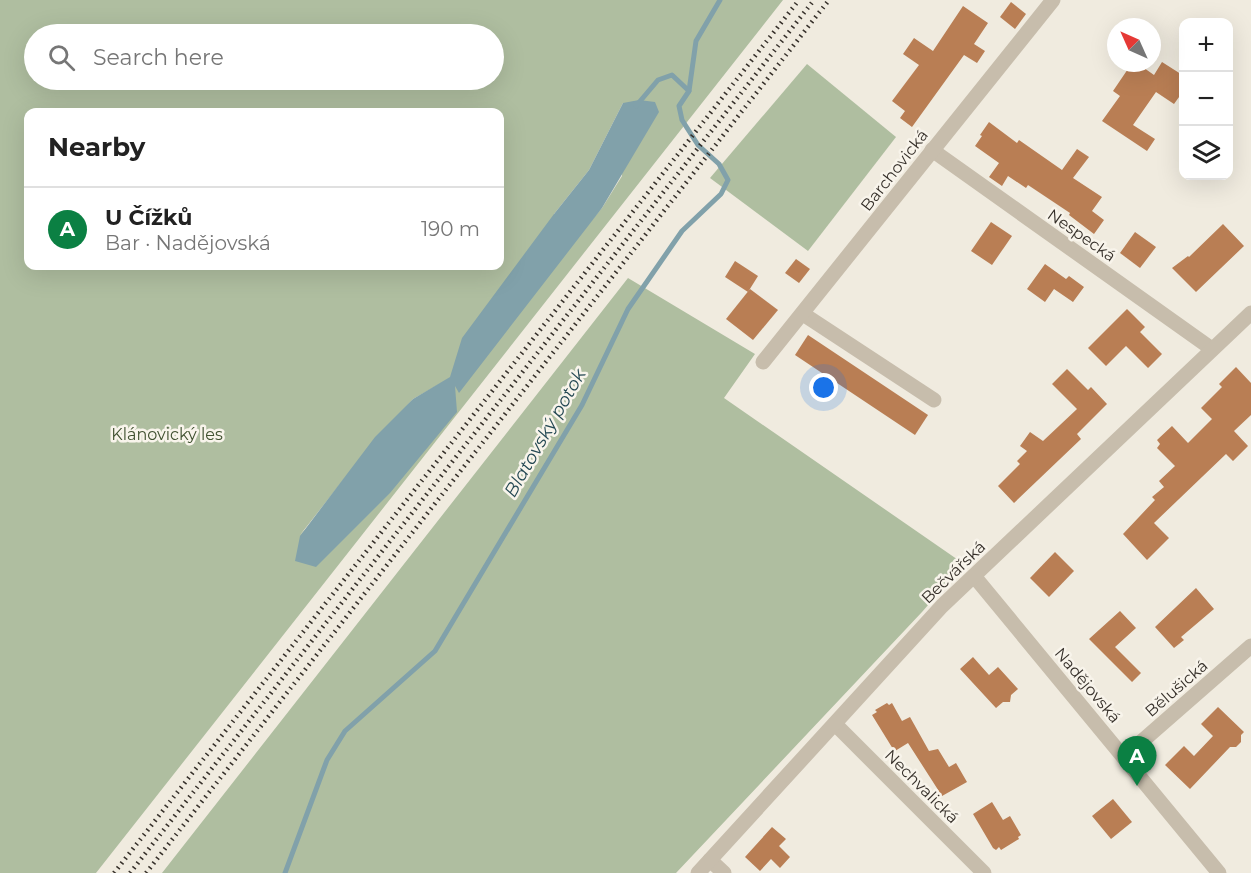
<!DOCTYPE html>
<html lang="en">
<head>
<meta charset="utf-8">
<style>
  :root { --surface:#fff; --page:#f2f2f2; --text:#222; --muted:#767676; --line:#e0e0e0; --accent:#0b8043 }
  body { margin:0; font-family:Montserrat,sans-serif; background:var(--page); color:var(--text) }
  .controls { position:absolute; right:18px; top:18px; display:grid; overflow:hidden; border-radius:12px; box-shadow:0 6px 24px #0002 }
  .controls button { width:54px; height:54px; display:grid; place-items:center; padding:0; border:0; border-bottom:2px solid var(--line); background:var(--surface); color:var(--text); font:30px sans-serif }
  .compass { position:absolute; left:1107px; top:18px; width:54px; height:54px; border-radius:50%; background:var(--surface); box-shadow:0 6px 24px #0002; rotate:315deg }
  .you { position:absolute; left:824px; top:388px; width:21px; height:21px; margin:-15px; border:4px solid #fff; border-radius:50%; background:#1a73e8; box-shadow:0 0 0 9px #1a73e833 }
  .badge { display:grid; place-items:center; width:39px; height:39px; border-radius:50%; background:var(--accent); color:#fff; font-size:20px; font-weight:700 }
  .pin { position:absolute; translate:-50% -50px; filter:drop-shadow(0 2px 3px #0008) }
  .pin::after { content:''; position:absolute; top:32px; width:21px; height:18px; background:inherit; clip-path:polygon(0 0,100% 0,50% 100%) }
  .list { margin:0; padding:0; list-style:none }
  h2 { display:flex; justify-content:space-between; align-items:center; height:78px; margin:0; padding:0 24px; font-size:26px }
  h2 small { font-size:20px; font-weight:400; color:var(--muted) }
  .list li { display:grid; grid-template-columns:39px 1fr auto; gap:18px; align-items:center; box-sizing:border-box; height:84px; padding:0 24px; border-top:2px solid var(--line) }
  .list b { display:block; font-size:22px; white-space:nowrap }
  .list p { margin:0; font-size:20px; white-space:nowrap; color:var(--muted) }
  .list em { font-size:20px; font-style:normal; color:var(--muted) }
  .icon { flex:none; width:33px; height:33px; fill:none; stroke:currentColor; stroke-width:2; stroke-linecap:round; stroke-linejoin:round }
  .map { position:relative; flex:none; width:1251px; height:873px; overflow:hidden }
  .search { position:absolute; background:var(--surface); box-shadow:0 6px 24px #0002; left:24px; top:24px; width:480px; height:66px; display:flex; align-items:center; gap:15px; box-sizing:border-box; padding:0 21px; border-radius:33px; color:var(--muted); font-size:22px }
  .panel { position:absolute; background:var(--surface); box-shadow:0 6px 24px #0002; left:24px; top:108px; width:480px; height:162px; border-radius:12px }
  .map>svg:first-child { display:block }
  .green { fill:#afbea0; fill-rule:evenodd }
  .water { fill:#81a1aa }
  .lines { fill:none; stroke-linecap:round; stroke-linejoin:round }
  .stream { stroke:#81a1aa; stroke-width:5 }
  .building { fill:#b97e54 }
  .minor { stroke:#c7bdac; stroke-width:15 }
  .rail { stroke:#36302a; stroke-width:4.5; stroke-dasharray:1.5 4.5; stroke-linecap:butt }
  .labels { text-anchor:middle; stroke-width:5; stroke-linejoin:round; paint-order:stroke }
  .street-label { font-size:16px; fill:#36302a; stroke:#f8f4eb }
  .park-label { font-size:16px; fill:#405130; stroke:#f8f4eb }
  .water-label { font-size:18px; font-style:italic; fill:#244853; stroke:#f8f4eb }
</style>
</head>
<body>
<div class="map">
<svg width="1251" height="873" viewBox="0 0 1251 873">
  <rect width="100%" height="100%" fill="#f0ebdf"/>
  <g class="green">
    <path d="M0,0H783L96,873H0ZM34,34H494V80H34ZM623,103L622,176L602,208L574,241L554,214L589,170ZM28,112H500V266H28ZM450,378L300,535L362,456L413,399Z"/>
    <path d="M807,64L896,137L808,251L710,178Z"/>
    <path d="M628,278L755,354L724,398L964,564L922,612L676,873H162Z"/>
  </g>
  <path class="water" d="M639,100L655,102L659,112L602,208L459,393L455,386L457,412L390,493L316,567L295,561L300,536L375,437L413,399L450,377L462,338L554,214L589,170L623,103Z"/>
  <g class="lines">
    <g class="stream">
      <path d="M636,106L658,80L672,75L689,91"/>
      <path d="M285,873L327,760L345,731L435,651L582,405L628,309L682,231L721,194L728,180L719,164L698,145L682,120L679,106L689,91L696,41L720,0"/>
    </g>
  </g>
  <g class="building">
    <path d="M1011,2L1026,14L1015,29L1000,17Z"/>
    <path d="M963,6L988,23L974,44L985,51L977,63L964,55L912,127L900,118L905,111L892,101L919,65L903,54L914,38L933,51Z"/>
    <path d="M1162,62L1184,76V90L1174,104L1156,92L1133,125L1155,139L1147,151L1102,121L1120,96L1113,91L1132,63H1137L1154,75Z"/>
    <path d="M989,122L1017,143L1019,140L1062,170L1077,149L1089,157L1073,178L1102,197L1092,211L1104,220L1094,234L1069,215L1070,213L1028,185L1026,188L1008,176L1002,186L989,177L999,163L975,146L982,136L980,135Z"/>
    <path d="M991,222L1012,236L992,265L971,251Z"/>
    <path d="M1223,224L1244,246L1196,292L1172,268L1188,256L1189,257Z"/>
    <path d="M1135,232L1156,247L1140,268L1120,253Z"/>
    <path d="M796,259L810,269L799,283L785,273Z"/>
    <path d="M735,261L758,276L748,292L725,277Z"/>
    <path d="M1045,264L1066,279L1069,276L1084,287L1073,302L1054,289L1045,302L1027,289Z"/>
    <path d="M750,289L778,310L753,340L726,319Z"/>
    <path d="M1127,309L1145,327L1140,332L1162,354L1148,368L1126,346L1106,366L1088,348Z"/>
    <path d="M808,335L928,415L915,435L795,355Z"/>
    <path d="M1236,367L1251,383V415L1234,431L1248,446L1233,461L1226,454L1154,523L1169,538L1147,560L1123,534L1155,500L1152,497L1164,487L1159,481L1175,466L1157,448L1160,444L1157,440L1172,426L1188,443L1212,419L1201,408L1222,387L1219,384Z"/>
    <path d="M1067,369L1088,390L1091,387L1107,404L1077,434L1081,439L1014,503L998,486L1020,464L1017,461L1027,451L1020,446L1030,432L1043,441L1077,409L1052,384Z"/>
    <path d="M1055,552L1074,571L1049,597L1030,578Z"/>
    <path d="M1196,588L1214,609L1181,637L1184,640L1174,648L1155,627Z"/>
    <path d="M1120,611L1136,628L1115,647L1141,673L1132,682L1089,639Z"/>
    <path d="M973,657L989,675L998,667L1018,689L1011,695L1010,702H1003L996,708L960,669Z"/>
    <path d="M887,703L889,705L892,703L902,721L910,717L929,751L938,749L949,767L956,763L967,782L942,796L908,743L895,751L893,749L872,715L877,712L875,710Z"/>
    <path d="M1218,707L1244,732L1241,735V742L1236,747H1230L1190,789L1165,765L1184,746L1194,756L1213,736L1201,724Z"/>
    <path d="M1113,799L1132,822L1111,839L1092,816Z"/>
    <path d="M992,802L1003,820L1010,816L1021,835L1018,837L1019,839L1001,850L999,847L996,850L993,848L973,814Z"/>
    <path d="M772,827L786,839L779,846L790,857L780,868L771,859L760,871L745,857Z"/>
  </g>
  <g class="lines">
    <g class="minor">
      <path d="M932,150L1212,349"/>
      <path d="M803,314L934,400"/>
      <path d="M763,362L1053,0"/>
      <path d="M974,576L1219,873"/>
      <path d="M835,724L984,873"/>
      <path d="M1124,757L1251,646"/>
      <path d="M710,860L724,873"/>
      <path d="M698,873L942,606L1251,313"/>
    </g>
    <g class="rail">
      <path d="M114,873L799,0"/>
      <path d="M130,873L814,0"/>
      <path d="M146,873L829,0"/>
    </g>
  </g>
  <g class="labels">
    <g class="street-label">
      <text transform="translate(894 170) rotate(-52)" y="6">Barchovická</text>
      <text transform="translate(1082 235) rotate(35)" y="6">Nespecká</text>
      <text transform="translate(953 572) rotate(-44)" y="6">Bečvářská</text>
      <text transform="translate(1088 685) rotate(50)" y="6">Nadějovská</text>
      <text transform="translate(1176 688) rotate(-41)" y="6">Bělušická</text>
      <text transform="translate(922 786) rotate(45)" y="6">Nechvalická</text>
    </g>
    <g class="park-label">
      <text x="167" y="440">Klánovický les</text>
    </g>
    <g class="water-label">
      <text transform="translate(545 433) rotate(-60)" y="6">Blatovský potok</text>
    </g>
  </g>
</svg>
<div class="controls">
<button>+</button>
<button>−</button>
<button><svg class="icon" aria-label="layers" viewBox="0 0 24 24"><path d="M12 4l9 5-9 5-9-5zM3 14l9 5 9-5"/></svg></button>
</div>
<svg class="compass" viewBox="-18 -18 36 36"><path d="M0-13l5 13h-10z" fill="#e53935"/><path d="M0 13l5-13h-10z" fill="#767676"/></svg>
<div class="you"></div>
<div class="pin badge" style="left:1137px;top:786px">A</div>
<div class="search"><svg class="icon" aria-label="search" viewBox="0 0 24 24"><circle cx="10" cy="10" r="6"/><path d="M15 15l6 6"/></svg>Search here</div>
<section class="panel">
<h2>Nearby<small></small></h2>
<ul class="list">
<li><span class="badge">A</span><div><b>U Čížků</b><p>Bar · Nadějovská</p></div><em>190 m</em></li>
</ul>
</section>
</div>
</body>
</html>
